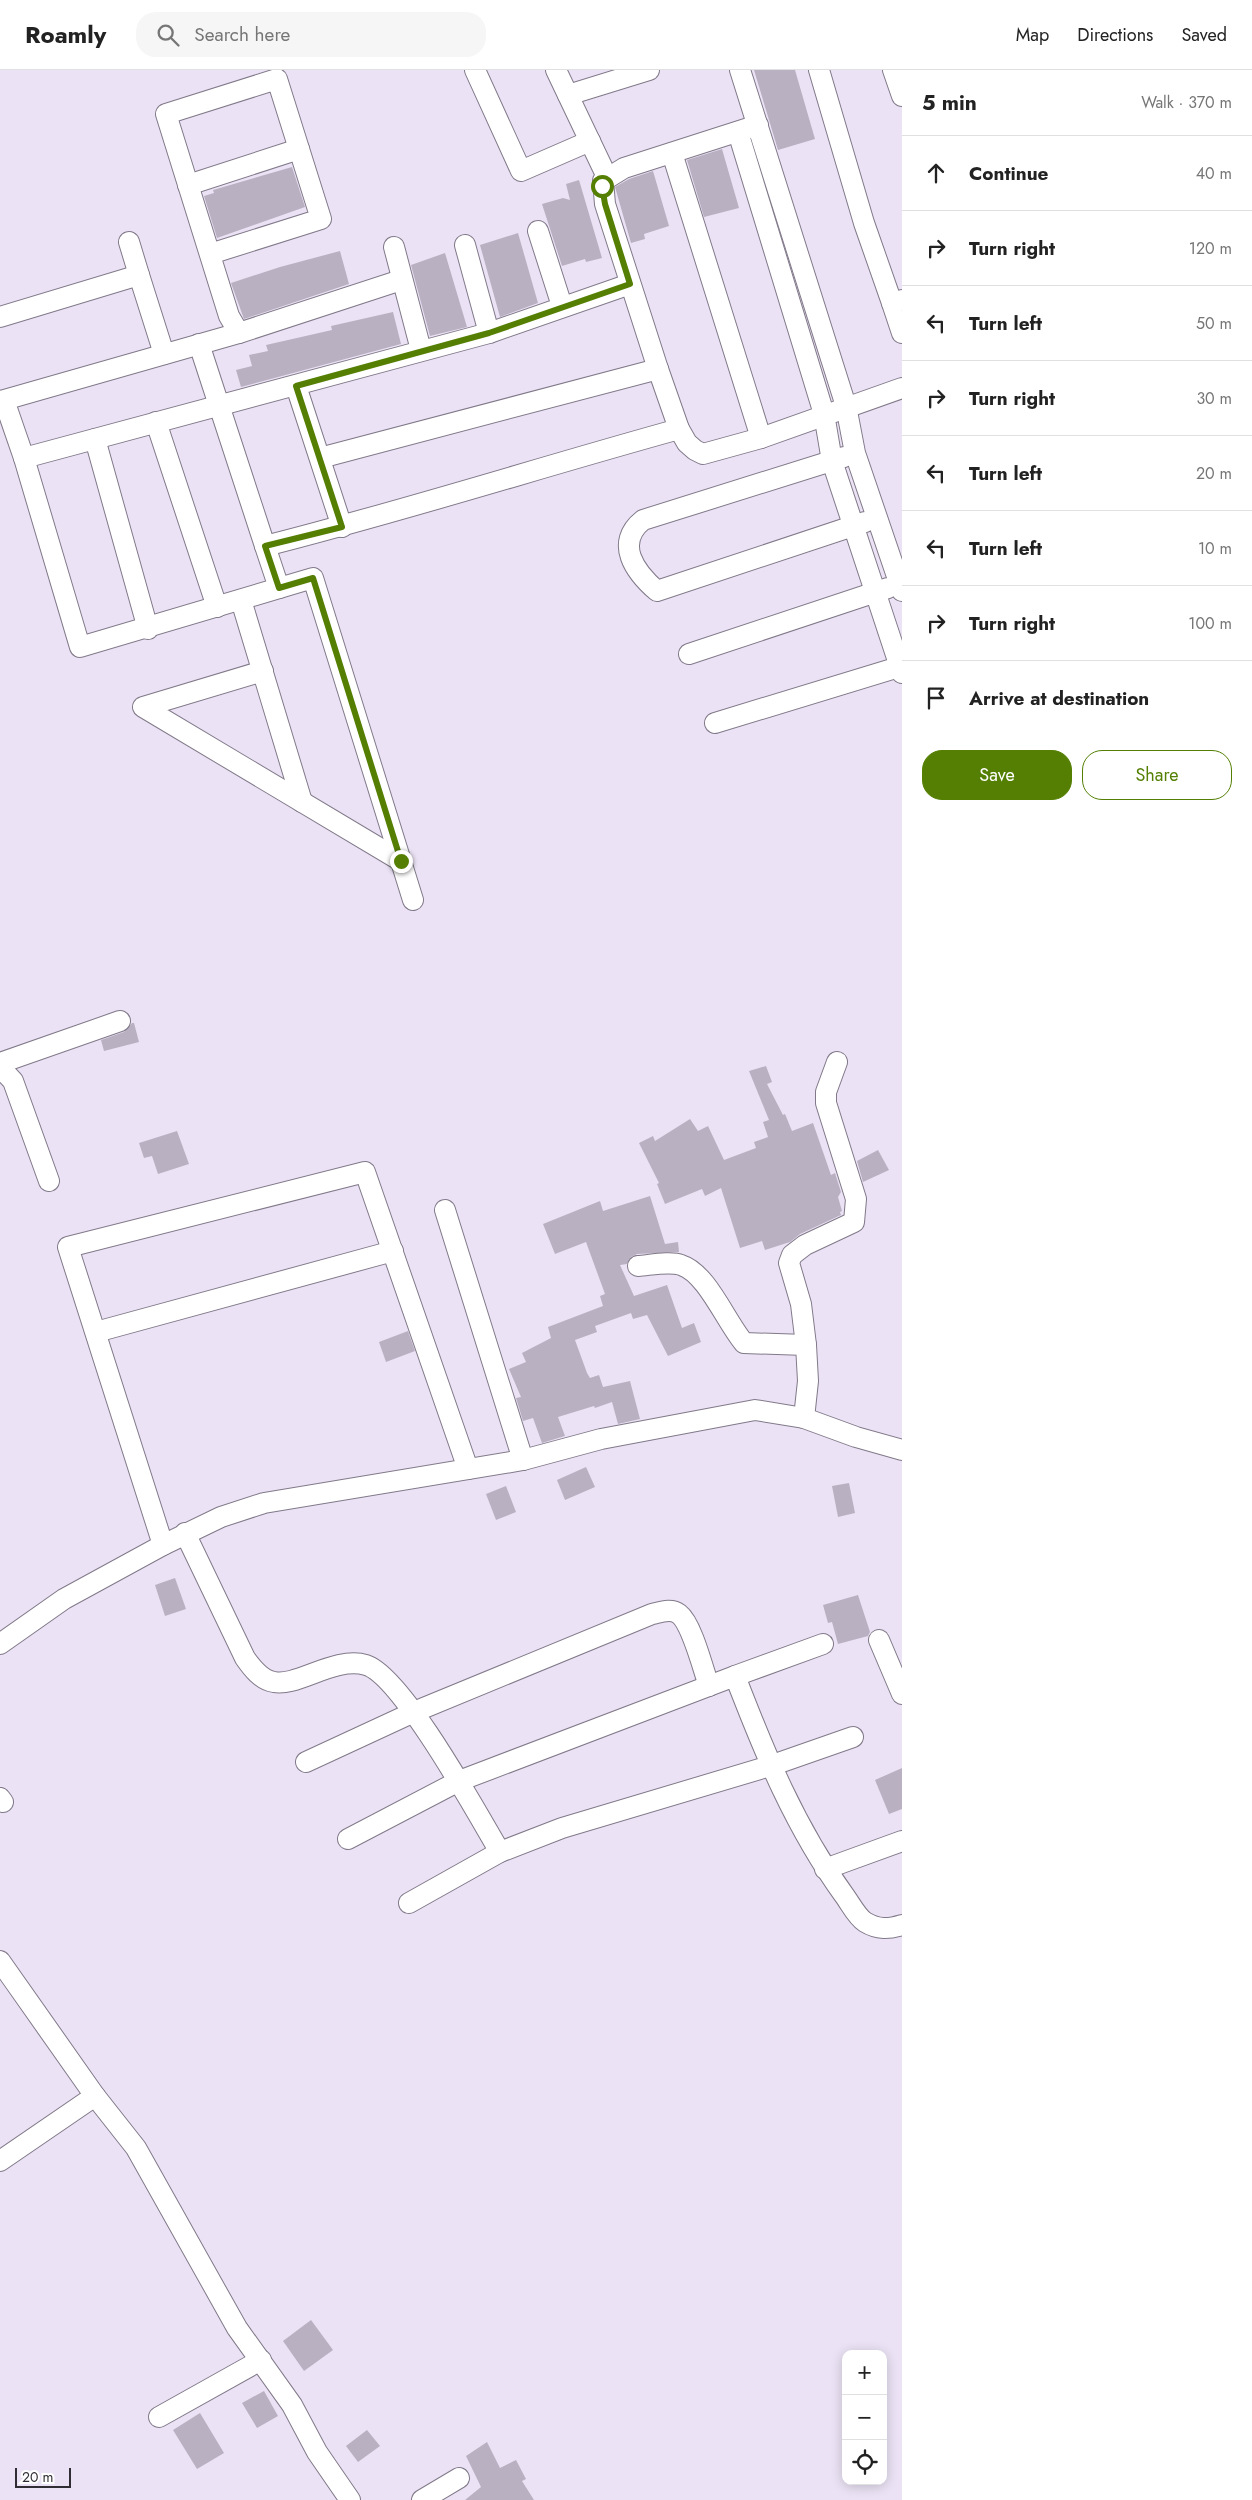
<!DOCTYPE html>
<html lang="en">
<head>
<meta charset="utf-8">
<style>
  :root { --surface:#fff; --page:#f6f6f6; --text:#222; --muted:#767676; --line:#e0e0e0; --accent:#547f03 }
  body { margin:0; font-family:Jost,sans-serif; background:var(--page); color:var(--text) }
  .controls { position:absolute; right:15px; bottom:15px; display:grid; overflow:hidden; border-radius:10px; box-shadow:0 2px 12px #0003 }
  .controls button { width:45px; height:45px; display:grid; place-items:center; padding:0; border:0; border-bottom:1px solid var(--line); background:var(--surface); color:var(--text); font:25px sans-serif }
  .scale { position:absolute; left:15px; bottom:12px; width:56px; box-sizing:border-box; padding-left:5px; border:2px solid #302d34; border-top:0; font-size:14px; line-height:18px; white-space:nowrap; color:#302d34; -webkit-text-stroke:4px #fff; paint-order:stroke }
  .stop { position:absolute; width:15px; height:15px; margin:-11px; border:4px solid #547f03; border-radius:50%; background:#fff }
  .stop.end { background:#547f03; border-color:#fff; box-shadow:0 1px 5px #0008 }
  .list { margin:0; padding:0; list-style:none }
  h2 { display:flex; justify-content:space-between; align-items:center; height:65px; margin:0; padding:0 20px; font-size:21px }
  h2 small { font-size:16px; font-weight:400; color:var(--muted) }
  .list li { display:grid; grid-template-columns:32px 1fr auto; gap:15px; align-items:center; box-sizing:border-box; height:75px; padding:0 20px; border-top:1px solid var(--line) }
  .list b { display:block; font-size:19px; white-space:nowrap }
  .list em { font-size:16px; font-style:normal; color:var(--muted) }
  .actions { display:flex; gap:10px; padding:15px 20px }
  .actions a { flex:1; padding:11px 0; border:1px solid var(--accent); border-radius:20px; text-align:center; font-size:18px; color:var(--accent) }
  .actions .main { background:var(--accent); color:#fff }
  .icon { flex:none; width:28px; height:28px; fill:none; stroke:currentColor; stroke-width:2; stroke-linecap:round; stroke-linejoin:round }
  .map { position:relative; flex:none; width:902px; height:2430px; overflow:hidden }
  header { display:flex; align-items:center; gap:30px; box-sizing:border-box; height:70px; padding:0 25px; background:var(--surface); border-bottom:1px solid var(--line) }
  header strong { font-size:24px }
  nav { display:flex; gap:28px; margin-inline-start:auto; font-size:18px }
  .search { width:350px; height:45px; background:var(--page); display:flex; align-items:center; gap:12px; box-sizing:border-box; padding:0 18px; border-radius:20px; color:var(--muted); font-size:19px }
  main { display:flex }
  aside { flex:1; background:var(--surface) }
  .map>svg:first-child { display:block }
  .building { fill:#b9b1c2 }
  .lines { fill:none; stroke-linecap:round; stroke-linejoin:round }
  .street-casing { stroke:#817989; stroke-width:22 }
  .street { stroke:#fff; stroke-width:20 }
  .route { stroke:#547f03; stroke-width:6 }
</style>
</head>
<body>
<header>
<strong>Roamly</strong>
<div class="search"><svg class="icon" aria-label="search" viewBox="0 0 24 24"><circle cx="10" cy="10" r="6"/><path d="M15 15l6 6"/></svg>Search here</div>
<nav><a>Map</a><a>Directions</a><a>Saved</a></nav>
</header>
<main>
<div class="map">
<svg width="902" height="2430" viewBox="0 0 902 2430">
  <rect width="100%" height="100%" fill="#ebe3f5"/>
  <g class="building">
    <path d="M754,0H795L815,69L778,80Z"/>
    <path d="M722,79L739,138L704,147L687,90Z"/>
    <path d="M292,97L305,137L217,168L204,126L214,123L213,120Z"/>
    <path d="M653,101L669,156L644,164L645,169L631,173L615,117L629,109Z"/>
    <path d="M579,110L602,188L586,192L585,189L562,196L542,134L563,128L570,130L566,114Z"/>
    <path d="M518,163L538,233L500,247L480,175Z"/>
    <path d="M340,181L349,214L244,249L231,213L280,197Z"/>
    <path d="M445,183L467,257L430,266L411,195Z"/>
    <path d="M393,242L401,274L241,317L236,300L252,296L249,285L268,281L266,275L332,260L331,256Z"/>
    <path d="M132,953H134L139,972L104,981L101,970L124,962Z"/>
    <path d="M766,996L772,1012L767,1014L783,1045L785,1044L792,1061L813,1053L831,1105L835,1103L841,1122L838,1127L842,1141L840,1142L841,1145L800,1164L790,1172L765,1180L762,1171L740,1178L721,1118L705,1126L702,1119L665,1134L657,1114L659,1113L639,1073L653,1066L655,1071L690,1049L698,1061L708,1056L724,1090L756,1078L754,1072L768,1067L763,1052L769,1050L749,1001Z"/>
    <path d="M177,1061L189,1094L158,1104L152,1086L144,1088L139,1073Z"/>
    <path d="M878,1080L889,1100L863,1112L857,1091Z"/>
    <path d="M650,1126L665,1174L678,1172L679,1182L637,1184L631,1187L627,1194L620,1195L634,1226L667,1215L682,1258L694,1253L701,1272L668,1286L647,1245L633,1249L631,1243L595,1256L597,1262L575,1270L587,1303L590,1308L599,1305L603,1317L630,1311L640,1349L618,1354L612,1332L595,1338L594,1336L558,1347L565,1366L542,1373L533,1348L523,1351L516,1328L521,1327L509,1299L526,1292L522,1283L551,1268L548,1257L603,1236L600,1226L605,1224L586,1172L555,1184L543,1154L600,1131L603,1141Z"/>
    <path d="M408,1261L415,1281L386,1292L379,1272Z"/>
    <path d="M586,1397L595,1417L565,1430L557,1410Z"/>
    <path d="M849,1413L855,1443L838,1447L832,1416Z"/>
    <path d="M506,1416L516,1442L496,1450L486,1424Z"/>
    <path d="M175,1508L186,1539L165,1546L155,1515Z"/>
    <path d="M858,1525L870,1562L868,1566L838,1574L832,1552L828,1553L823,1535Z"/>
    <path d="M902,1698V1739L889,1744L875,1710Z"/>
    <path d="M311,2250L333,2280L304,2301L283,2271Z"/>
    <path d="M264,2321L278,2346L257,2358L242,2333Z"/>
    <path d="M200,2343L224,2383L197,2399L173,2360Z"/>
    <path d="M367,2360L380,2376L358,2392L346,2376Z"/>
    <path d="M487,2372L500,2398L516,2390L526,2409L522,2411L534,2430H465L481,2417L466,2386Z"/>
  </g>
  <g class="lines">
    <defs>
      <g id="street">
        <path d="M475,0L521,101L590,71"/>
        <path d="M556,0L607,107"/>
        <path d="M740,0L846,336L855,383L902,521"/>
        <path d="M819,0L864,153L892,233"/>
        <path d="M893,0L902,26"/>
        <path d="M568,25L649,0"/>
        <path d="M758,55L624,98L603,111L605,134L658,299L679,359L687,373L695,380L703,384L761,368L902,318"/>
        <path d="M738,62L824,344L832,391L902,603"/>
        <path d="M672,83L761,368"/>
        <path d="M188,115L299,79"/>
        <path d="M538,161L562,236"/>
        <path d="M129,172L139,205"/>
        <path d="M465,175L489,263"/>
        <path d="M394,177L421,280"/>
        <path d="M210,184L321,149L277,9L166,44L229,246L239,263L401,210"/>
        <path d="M902,230L892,233L902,263"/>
        <path d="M0,247L139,205L164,284"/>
        <path d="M199,274L265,476C404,441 541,397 679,359"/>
        <path d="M296,316L342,457"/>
        <path d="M156,352L217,537"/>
        <path d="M95,369L148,559"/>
        <path d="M844,387L643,450C614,473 635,502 657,521L865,452"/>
        <path d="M24,388L4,330L239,263"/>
        <path d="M320,388L658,299"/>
        <path d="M265,476L279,518"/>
        <path d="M241,530L302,732"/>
        <path d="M689,584L888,518"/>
        <path d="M263,601L143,637L401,791"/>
        <path d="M715,653L902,596"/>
        <path d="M413,830L313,508L80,577L24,388L489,263L630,214"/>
        <path d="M0,993L120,951"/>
        <path d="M0,997L13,1011L49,1111"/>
        <path d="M445,1140L523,1390"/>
        <path d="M638,1196C651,1195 670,1191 681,1195C707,1203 726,1252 744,1273L806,1275L808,1311L804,1348"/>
        <path d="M96,1262L393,1181"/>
        <path d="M806,1275L801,1234L789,1193L792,1185L805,1175L854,1152L856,1129L826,1033V1022L837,992"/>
        <path d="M185,1463L245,1588C252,1598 261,1610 274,1612C297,1617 335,1586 366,1595C402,1606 478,1745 500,1782"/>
        <path d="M163,1475L68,1177L365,1102L468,1399"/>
        <path d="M879,1570L902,1624"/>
        <path d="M0,1574L64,1529L163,1475L221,1447L264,1433L523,1390L601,1369L755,1340L804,1348L856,1367L902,1380"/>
        <path d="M735,1606L823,1574"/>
        <path d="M306,1692L414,1642L652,1544C661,1542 671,1538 679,1544C692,1554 703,1599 709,1616"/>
        <path d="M0,1728L3,1732"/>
        <path d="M348,1769L459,1711L735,1606C765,1684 795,1757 844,1825C850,1833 857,1847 865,1852C878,1860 889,1859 902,1855"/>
        <path d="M825,1799L902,1771"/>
        <path d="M409,1833L500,1782L562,1758L770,1696L853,1667"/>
        <path d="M0,1891L95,2026L136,2078L237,2258L292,2335L317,2382L350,2430"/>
        <path d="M0,2091L95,2026"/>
        <path d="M159,2347L261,2290"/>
        <path d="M422,2430L459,2408"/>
      </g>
    </defs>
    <use href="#street" class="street-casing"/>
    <use href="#street" class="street"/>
  </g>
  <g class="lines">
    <path class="route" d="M401,791L313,508L279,518L265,476L342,457L296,316L489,263L630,214L605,134L602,116"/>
  </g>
</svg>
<div class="controls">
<button>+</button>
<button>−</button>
<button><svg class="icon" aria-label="locate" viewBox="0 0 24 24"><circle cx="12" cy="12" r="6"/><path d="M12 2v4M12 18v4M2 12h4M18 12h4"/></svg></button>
</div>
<div class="scale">20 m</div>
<div class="stop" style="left:602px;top:116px"></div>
<div class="stop end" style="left:401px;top:791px"></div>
</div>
<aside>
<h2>5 min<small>Walk · 370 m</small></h2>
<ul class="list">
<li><svg class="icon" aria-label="ahead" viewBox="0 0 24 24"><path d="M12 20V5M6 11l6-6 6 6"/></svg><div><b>Continue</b></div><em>40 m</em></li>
<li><svg class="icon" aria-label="right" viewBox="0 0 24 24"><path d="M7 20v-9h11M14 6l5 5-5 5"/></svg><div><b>Turn right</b></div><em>120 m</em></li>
<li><svg class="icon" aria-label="left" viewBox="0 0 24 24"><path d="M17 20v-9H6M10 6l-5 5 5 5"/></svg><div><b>Turn left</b></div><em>50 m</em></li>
<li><svg class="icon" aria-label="right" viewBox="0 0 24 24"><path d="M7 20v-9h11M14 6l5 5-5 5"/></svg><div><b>Turn right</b></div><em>30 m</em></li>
<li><svg class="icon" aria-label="left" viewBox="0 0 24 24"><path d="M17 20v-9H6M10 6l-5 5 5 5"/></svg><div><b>Turn left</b></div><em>20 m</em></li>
<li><svg class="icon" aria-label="left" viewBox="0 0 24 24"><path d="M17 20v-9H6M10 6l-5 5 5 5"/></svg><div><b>Turn left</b></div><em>10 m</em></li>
<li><svg class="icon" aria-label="right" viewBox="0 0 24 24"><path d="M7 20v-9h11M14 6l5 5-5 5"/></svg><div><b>Turn right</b></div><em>100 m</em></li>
<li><svg class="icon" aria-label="arrive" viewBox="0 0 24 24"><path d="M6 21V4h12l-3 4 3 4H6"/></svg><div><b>Arrive at destination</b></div></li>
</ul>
<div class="actions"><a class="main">Save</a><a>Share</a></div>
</aside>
</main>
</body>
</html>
